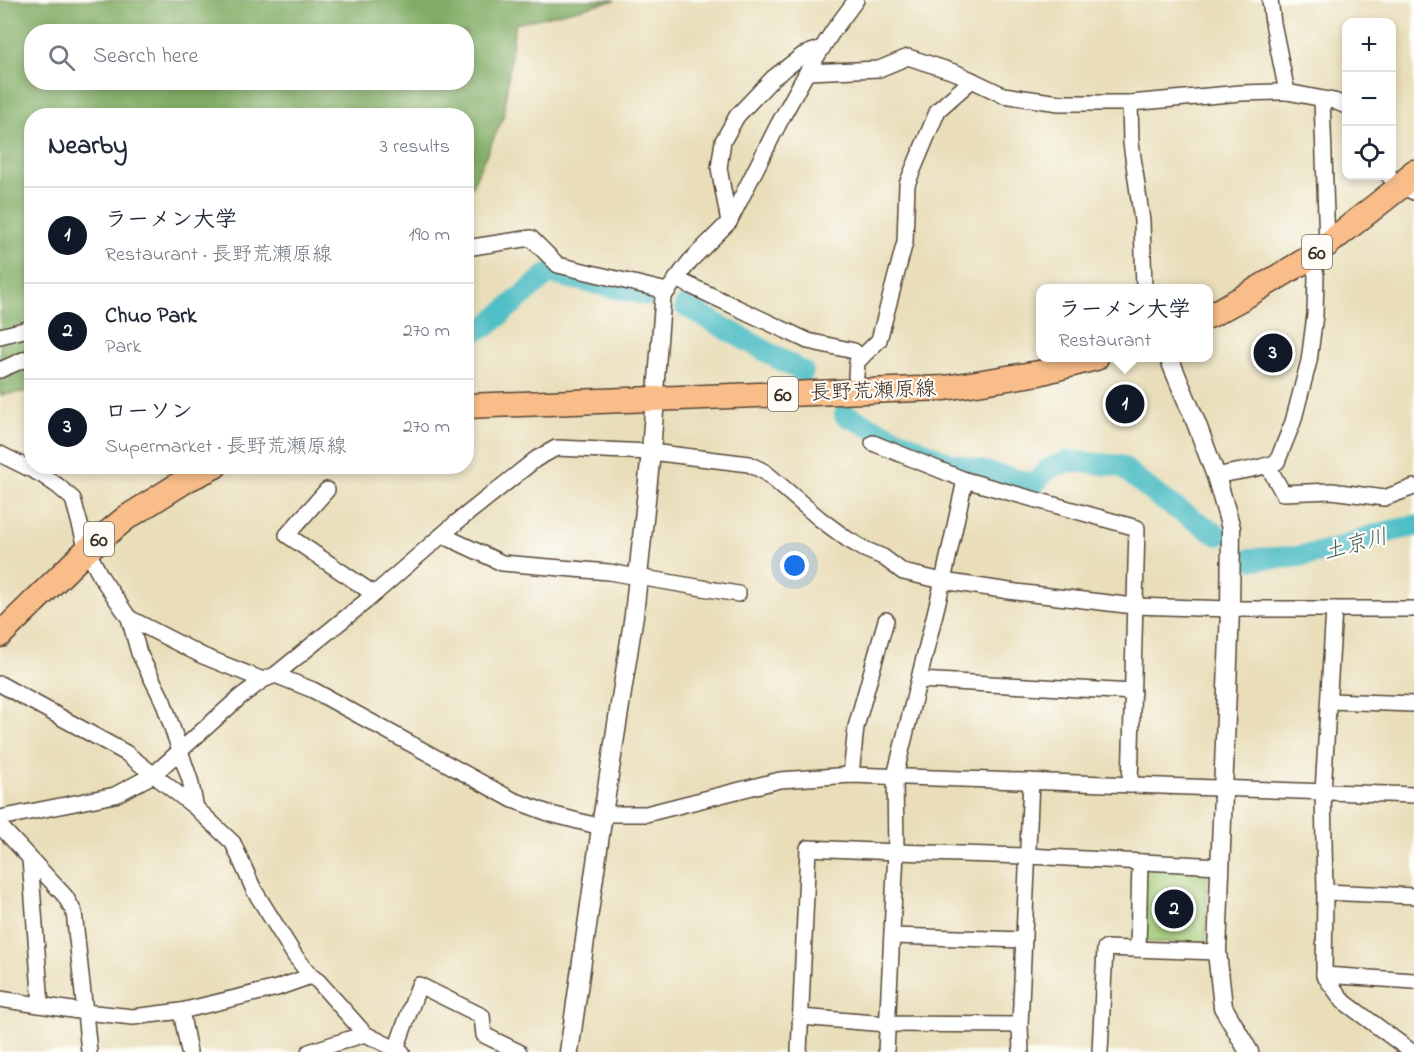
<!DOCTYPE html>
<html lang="en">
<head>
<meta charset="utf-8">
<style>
  :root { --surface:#fff; --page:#f6f6f7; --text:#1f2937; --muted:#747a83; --line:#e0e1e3; --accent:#111827 }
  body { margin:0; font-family:"Indie Flower","Klee One",sans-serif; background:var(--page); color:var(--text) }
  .controls { position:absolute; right:18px; top:18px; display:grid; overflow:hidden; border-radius:12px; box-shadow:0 3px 9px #0003 }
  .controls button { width:54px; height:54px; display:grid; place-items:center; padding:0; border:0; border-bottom:2px solid var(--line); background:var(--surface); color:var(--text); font:30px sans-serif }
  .you { position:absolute; left:795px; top:566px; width:21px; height:21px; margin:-15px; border:4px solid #fff; border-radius:50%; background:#1a73e8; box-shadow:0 0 0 9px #1a73e833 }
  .badge { display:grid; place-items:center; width:39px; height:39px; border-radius:50%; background:var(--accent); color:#fff; font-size:20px; font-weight:700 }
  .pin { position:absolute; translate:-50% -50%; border:3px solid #fff; box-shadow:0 2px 6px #0006 }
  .popup { position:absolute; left:1036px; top:284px; width:177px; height:78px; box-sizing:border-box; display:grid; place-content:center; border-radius:12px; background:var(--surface); filter:drop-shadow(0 2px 4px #0005); font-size:20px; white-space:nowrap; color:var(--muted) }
  .popup b { font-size:22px; color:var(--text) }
  .popup::after { content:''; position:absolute; left:50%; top:100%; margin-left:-12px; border:12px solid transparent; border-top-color:var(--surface) }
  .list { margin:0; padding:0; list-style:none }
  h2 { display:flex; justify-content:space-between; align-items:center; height:78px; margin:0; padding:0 24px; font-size:26px }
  h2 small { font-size:20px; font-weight:400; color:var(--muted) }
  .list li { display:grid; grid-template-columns:39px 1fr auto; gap:18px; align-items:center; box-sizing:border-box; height:96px; padding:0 24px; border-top:2px solid var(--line) }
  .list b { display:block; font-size:22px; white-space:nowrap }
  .list p { margin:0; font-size:20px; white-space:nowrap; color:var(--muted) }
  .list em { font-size:20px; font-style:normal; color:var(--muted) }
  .icon { flex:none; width:33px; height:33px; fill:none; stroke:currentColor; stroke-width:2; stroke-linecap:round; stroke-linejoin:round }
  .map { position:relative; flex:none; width:1414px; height:1052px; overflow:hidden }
  .search { position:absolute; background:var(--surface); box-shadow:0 3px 9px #0003; left:24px; top:24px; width:450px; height:66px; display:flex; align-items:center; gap:15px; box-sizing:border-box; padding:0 21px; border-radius:24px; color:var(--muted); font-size:22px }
  .panel { position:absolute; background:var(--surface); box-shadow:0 3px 9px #0003; left:24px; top:108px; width:450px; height:366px; border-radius:24px }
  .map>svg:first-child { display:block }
  .green { fill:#a3c974; stroke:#6f7a49; stroke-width:1.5 }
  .forest { fill:#82ad66; stroke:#5e6c42; stroke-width:1.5; fill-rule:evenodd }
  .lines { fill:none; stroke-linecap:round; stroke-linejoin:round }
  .river { stroke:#4fbec5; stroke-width:22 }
  .minor-casing { stroke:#554535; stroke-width:18 }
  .tertiary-casing { stroke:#554535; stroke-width:21 }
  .primary-casing { stroke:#554535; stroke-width:27 }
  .minor { stroke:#fff; stroke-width:15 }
  .tertiary { stroke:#fff; stroke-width:18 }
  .primary { stroke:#f8bd89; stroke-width:24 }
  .labels { text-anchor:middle; stroke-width:4.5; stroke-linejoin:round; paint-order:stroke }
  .shield { fill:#fdfcf7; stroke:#75695f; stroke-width:1.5 }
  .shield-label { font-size:20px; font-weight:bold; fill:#3b2a1e }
  .street-label { font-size:21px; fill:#3b2a1e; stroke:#fdfcf7 }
  .water-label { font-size:22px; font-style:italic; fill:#425e58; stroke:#fdfcf7 }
</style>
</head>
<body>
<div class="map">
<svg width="1414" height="1052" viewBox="0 0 1414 1052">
  <rect width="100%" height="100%" fill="#fdfcf7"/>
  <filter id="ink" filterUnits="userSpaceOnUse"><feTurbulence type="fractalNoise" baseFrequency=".0167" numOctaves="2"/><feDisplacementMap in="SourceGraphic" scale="12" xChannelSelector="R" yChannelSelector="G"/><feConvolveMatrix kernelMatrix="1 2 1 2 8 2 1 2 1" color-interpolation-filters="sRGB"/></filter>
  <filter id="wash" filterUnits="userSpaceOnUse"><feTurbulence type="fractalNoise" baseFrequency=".008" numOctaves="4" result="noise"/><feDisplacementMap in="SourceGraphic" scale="24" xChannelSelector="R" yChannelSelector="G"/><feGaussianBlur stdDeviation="1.35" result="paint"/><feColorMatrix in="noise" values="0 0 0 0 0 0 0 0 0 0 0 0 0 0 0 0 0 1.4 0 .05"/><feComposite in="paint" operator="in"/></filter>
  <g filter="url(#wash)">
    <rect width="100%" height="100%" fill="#e9deb9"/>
    <path class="green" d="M1207,863L1206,943L1141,942L1143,866Z"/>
    <path class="forest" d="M0,0H616L515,24L503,118L467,197L466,116H32L31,391L0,395ZM32,32H466V82H32Z"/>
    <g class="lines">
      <g class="river">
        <path d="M685,306L803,372"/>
        <path d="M466,334L487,326L549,273L647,295"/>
        <path d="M845,415L948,463L1034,484L1048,469L1069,461L1121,466L1160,498L1218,535"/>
        <path d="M1251,559L1295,557L1334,550L1374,535L1414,526"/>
      </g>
    </g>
  </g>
  <g filter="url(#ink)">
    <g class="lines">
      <defs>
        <g id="minor">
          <path d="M1270,0L1273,23L1287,92"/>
          <path d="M807,72L879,69L908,57L957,73L1003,95L1059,103H1130L1241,93L1277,92H1287L1334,101L1346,106"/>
          <path d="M1322,99L1327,244"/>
          <path d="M1130,103L1131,143L1142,221L1144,288"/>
          <path d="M1389,176L1401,186L1414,192"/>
          <path d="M729,222L719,168L723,141L737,116L773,78L803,55L822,48"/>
          <path d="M466,248L531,238L558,265L667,291"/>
          <path d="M676,279L808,341L854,351L861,358"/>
          <path d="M0,336L32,328"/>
          <path d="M0,370L32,356"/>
          <path d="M856,376L857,362L879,340L905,242L907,184L938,110L972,80"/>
          <path d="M655,398L663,297L690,261L729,222L778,125L807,72L833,31L856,0"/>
          <path d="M873,443L965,480L1137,528L1130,785"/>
          <path d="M0,454L42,475L58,486L73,499L87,550L101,577L129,618L139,653L163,701L190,780L196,808"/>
          <path d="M1268,466L1283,493L1332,491L1384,498L1414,487"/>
          <path d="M1216,476C1237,471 1257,470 1277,462L1293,422L1309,361L1315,315L1316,275L1311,257"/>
          <path d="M327,490L287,535L374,594"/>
          <path d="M442,535L502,563L609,572L738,594"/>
          <path d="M1334,609L1323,792L1325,892L1324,975L1414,981"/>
          <path d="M129,618L203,656L263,680"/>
          <path d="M275,675L313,690L513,800L551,814L601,827"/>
          <path d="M919,680L1133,692"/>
          <path d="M0,684L126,753L196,808L233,843L254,890L295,956L311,976L318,981L365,1034L402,1052"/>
          <path d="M1329,701L1414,704"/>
          <path d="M851,775L856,727L886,620"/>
          <path d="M603,814H646L780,780L851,775L1414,795"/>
          <path d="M0,818L115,795L153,775L240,697L263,680L275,675L365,602L457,522L536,459L556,448L651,452L749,464L765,472L820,519L847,539L864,549L883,557L903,572L943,581L1016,592L1134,606L1230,609H1414"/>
          <path d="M0,826L65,896L74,912L85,1012L133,1017L181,1011L277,988L311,976"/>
          <path d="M30,859L41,1005"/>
          <path d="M1325,892L1414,896"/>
          <path d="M892,936L1024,940"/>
          <path d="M1138,949L1140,862"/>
          <path d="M1324,975L1343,1001L1412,1052"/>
          <path d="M0,999L85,1012L89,1052"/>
          <path d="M181,1011L189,1052"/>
          <path d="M800,1017L887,1024L1020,1025"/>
          <path d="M309,1052L365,1034"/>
          <path d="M395,1052L419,985L482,1016L484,1035L519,1052"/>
          <path d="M799,1052L808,848L896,852L1028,856L1220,866"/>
          <path d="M886,1052L896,852L895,776L943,581L965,480"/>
          <path d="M1021,1052L1020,1025L1031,781"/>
          <path d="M1100,1052L1105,948L1217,952"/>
        </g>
        <g id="tertiary">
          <path d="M1169,358L1197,425L1216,476L1231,528L1230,609L1217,952L1223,1007L1249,1052"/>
          <path d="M569,1052L603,814L634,615L651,452L655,398"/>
        </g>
        <g id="primary">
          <path d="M1209,316L1244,297L1311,257L1401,186L1414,172"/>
          <path d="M466,406L945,388L1039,373L1096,358"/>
          <path d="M0,635L87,550L126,518L188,479L215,466"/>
        </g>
      </defs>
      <use href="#minor" class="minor-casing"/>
      <use href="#tertiary" class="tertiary-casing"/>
      <use href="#primary" class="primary-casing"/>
      <use href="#minor" class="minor"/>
      <use href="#tertiary" class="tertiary"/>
      <use href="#primary" class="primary"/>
    </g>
  </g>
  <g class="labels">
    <g class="shield">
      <rect x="1302" y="235" width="30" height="34" rx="4.5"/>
      <rect x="768" y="377" width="30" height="34" rx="4.5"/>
      <rect x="84" y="522" width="30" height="34" rx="4.5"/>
    </g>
    <g class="shield-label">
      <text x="1317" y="259">60</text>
      <text x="783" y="401">60</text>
      <text x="99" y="546">60</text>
    </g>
    <g class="street-label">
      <text transform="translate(873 390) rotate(-2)" y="7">長野荒瀬原線</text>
    </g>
    <g class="water-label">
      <text transform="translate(1355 543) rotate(-15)" y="8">土京川</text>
    </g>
  </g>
</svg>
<div class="controls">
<button>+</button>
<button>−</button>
<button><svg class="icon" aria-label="locate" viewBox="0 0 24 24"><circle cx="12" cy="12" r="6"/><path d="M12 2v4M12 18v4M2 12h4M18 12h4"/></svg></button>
</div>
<div class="you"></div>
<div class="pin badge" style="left:1125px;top:404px">1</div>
<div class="popup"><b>ラーメン大学</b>Restaurant</div>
<div class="pin badge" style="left:1174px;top:909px">2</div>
<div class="pin badge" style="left:1273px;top:353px">3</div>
<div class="search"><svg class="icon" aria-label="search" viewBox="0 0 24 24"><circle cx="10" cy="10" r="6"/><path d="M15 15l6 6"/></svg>Search here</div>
<section class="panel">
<h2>Nearby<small>3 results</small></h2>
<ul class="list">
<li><span class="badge">1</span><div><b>ラーメン大学</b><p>Restaurant · 長野荒瀬原線</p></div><em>190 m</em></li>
<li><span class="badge">2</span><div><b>Chuo Park</b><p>Park</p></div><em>270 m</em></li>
<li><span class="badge">3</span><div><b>ローソン</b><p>Supermarket · 長野荒瀬原線</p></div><em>270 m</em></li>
</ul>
</section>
</div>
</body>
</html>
